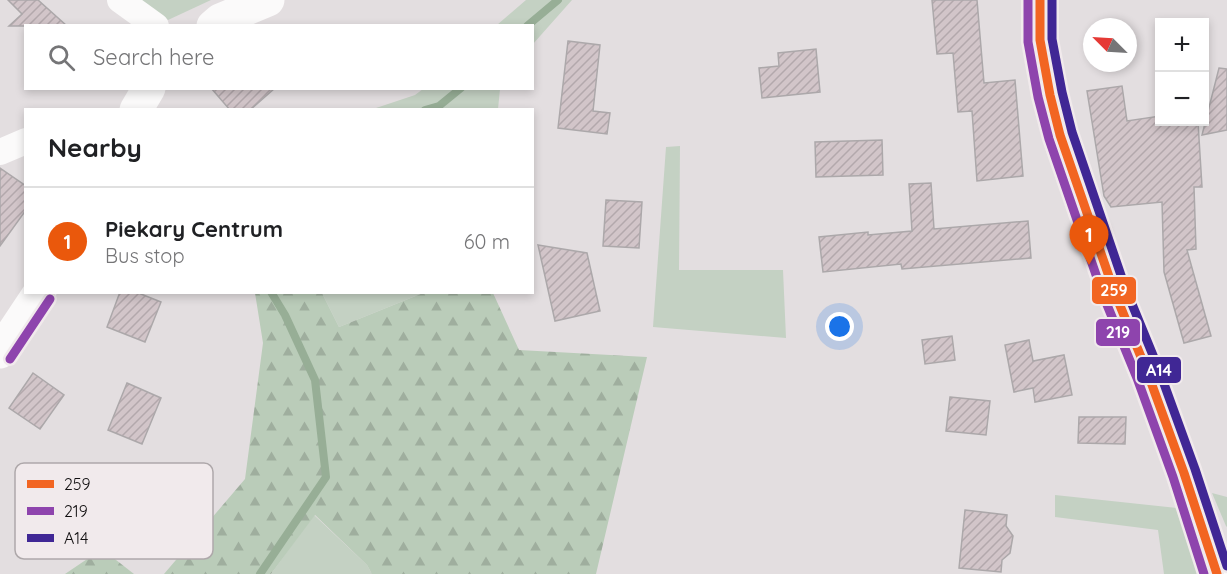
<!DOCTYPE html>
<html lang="en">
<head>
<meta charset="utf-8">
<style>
  :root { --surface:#fff; --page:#f6f6f6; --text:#202124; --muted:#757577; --line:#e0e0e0; --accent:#ea580c }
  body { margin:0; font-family:Quicksand,sans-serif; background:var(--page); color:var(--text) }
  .controls { position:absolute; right:18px; top:18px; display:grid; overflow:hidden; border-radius:0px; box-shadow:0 3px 9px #0003 }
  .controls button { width:54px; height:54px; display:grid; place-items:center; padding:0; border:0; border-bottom:2px solid var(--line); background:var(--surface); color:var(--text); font:30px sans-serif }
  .compass { position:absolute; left:1083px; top:18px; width:54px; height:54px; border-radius:50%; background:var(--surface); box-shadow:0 3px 9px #0003; rotate:294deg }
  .you { position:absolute; left:840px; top:327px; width:21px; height:21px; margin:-15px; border:4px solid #fff; border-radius:50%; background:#1a73e8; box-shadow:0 0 0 9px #1a73e833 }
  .badge { display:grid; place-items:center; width:39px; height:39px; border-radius:50%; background:var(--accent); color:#fff; font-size:20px; font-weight:700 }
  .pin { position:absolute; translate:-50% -50px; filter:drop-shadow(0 2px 3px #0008) }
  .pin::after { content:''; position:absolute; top:32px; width:21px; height:18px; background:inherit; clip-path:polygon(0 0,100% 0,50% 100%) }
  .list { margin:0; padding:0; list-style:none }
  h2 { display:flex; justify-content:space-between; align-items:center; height:78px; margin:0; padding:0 24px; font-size:26px }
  h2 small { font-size:20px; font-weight:400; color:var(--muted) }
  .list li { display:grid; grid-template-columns:39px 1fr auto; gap:18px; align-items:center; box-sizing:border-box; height:108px; padding:0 24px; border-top:2px solid var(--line) }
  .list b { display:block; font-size:22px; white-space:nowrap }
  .list p { margin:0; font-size:20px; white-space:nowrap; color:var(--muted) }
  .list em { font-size:20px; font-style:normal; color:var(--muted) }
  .icon { flex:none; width:33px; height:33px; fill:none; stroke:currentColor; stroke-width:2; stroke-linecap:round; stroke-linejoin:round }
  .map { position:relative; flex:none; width:1227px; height:574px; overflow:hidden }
  .search { position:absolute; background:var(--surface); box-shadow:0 3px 9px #0003; left:24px; top:24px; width:510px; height:66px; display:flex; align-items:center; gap:15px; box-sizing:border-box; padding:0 21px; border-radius:0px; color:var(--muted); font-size:22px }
  .panel { position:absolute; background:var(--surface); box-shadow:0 3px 9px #0003; left:24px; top:108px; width:510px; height:186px; border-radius:0px }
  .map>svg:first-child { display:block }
  .green { fill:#c4d1c3 }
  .forest { fill:url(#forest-firs) }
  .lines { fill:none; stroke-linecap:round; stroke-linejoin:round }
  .stream { stroke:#97ae96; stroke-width:8 }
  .building { fill:url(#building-hatch); stroke:#aca8aa; stroke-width:1.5 }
  .street { stroke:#fbfafa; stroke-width:26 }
  .secondary { stroke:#fbfafa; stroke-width:33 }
  .bus-1-casing { stroke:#f1eaec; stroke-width:14 }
  .bus-2-casing { stroke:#f1eaec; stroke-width:14 }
  .bus-3-casing { stroke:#f1eaec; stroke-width:14 }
  .bus-1 { stroke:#f26522; stroke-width:9 }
  .bus-2 { stroke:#8e44ad; stroke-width:9 }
  .bus-3 { stroke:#402795; stroke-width:9 }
  .key { fill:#f1eaec; stroke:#aea8aa; stroke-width:1.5 }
  .key-label { font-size:16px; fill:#110f10 }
  .line-badge { stroke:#f1eaec; stroke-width:2 }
  .badge-label { font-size:16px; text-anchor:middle; font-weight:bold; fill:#fff }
</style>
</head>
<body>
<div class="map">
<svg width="1227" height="574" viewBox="0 0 1227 574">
  <defs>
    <pattern id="forest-firs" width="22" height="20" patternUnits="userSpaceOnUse" patternTransform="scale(1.5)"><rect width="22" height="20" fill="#baccb9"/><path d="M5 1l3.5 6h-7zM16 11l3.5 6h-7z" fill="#9fae9e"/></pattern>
    <pattern id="building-hatch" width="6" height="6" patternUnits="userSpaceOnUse" patternTransform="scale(1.5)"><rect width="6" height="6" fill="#d2c5c9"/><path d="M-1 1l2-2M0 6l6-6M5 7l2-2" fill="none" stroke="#b3a8ac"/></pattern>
  </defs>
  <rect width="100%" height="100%" fill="#e3dee0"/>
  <g class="green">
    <path d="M140,0H211L168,20Z"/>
    <path d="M526,0H572L533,44L532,26L497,25Z"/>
    <path d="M423,89H500L498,109H373L415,95Z"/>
    <path d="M680,146L679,270H783L786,338L653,327L666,147Z"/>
    <path d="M322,293H423L339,327Z"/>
    <path d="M1212,493L1227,497V527L1226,526Z"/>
    <path d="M1055,495L1177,508L1200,574H1164L1158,530L1055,517Z"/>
    <path d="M314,515L367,565L372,574H271Z"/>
  </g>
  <g class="forest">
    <path d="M255,293H322L339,327L423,293H493L519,350L647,357L596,574H372L367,565L315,515L271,574H164L245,479L263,343Z"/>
    <path d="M102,549L134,574H65Z"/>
  </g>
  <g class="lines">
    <g class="stream">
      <path d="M527,26L558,0"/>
      <path d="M425,110L439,106L461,88"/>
      <path d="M260,574L326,477L315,380L285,315L271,292"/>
    </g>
  </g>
  <g class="building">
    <path d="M8,0H38L67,26H9L22,14Z"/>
    <path d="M932,0H977L984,83L1015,80L1023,176L977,181L972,111L958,112L953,53L937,54Z"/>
    <path d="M568,41L600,45L593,111L610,113L607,134L558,128Z"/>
    <path d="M816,49L820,92L762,98L759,68L779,66L778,53Z"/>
    <path d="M1219,68L1227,69V130L1202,135Z"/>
    <path d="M1122,86L1127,121L1160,116V122H1198L1202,187H1194L1196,249L1187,250L1211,336L1184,343L1164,272L1162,202L1111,207L1104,196L1087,91Z"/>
    <path d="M211,88H275L250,110H230Z"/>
    <path d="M882,140L883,175L816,177L815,142Z"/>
    <path d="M0,168L26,186V210L0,246Z"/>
    <path d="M931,183L934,229L1028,221L1031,258L902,269L901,264L823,272L819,237L868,232V235L912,231L909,184Z"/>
    <path d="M606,200L642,202L639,248L603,246Z"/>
    <path d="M538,245L587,253L600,311L555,321Z"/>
    <path d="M120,292H136L161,302L145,342L107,327Z"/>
    <path d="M952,336L955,360L925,364L922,340Z"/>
    <path d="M1029,340L1033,361L1064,355L1072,395L1035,402L1033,388L1014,392L1005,345Z"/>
    <path d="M33,373L64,395L40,429L9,408Z"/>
    <path d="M127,383L161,398L142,444L108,430Z"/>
    <path d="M950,397L990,401L986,435L946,431Z"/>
    <path d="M1079,417H1126L1125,444L1078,443Z"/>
    <path d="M965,510L1007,515L1006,526L1013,536L1010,553L1002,560L1001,572L959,568Z"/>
  </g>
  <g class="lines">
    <g class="street">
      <path d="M120,0L156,26"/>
      <path d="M0,152L26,141"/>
    </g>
    <g class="secondary">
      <path d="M1040,0V40L1050,95L1060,135L1114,291L1148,374L1184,473L1217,574"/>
      <path d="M213,26L220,20L268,0"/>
      <path d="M136,110L149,88"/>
      <path d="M0,352L40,292"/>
    </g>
    <defs>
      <path id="bus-1" d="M1040,0V40L1050,95L1060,135L1114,291L1148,374L1184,473L1217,574"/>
      <g id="bus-2">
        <path d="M1028,0V42L1038,97L1049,139L1103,295L1137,378L1173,477L1204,574"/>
        <path d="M10,359L50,299"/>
      </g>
      <path id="bus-3" d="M1052,0V39L1062,92L1072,132L1125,287L1159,370L1195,469L1227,566"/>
    </defs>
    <use href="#bus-1" class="bus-1-casing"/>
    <use href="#bus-2" class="bus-2-casing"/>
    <use href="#bus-3" class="bus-3-casing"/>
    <use href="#bus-1" class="bus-1"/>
    <use href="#bus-2" class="bus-2"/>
    <use href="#bus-3" class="bus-3"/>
  </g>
  <rect x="15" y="463" width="198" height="96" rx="9" class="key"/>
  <rect x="27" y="480" width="27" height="8" fill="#f26522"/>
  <rect x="27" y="507" width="27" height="8" fill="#8e44ad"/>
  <rect x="27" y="534" width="27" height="8" fill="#402795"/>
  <g class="key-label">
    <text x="64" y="490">259</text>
    <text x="64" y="517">219</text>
    <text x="64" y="544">A14</text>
  </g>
  <g class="line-badge">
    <rect x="1091" y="276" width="46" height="29" rx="6" fill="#f26522"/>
    <rect x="1095" y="318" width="46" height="29" rx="6" fill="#8e44ad"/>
    <rect x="1136" y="356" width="46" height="28" rx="6" fill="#402795"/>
  </g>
  <g class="badge-label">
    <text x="1114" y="296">259</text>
    <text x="1118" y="338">219</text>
    <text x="1159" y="376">A14</text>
  </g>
</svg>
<div class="controls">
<button>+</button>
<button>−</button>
</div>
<svg class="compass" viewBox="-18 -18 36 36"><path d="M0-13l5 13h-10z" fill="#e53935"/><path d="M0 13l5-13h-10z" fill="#757577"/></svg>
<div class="you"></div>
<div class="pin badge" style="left:1089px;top:265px">1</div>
<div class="search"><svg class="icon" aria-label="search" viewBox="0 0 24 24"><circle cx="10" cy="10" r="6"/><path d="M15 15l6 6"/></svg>Search here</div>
<section class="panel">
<h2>Nearby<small></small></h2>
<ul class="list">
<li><span class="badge">1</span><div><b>Piekary Centrum</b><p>Bus stop</p></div><em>60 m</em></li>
</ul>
</section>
</div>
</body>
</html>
